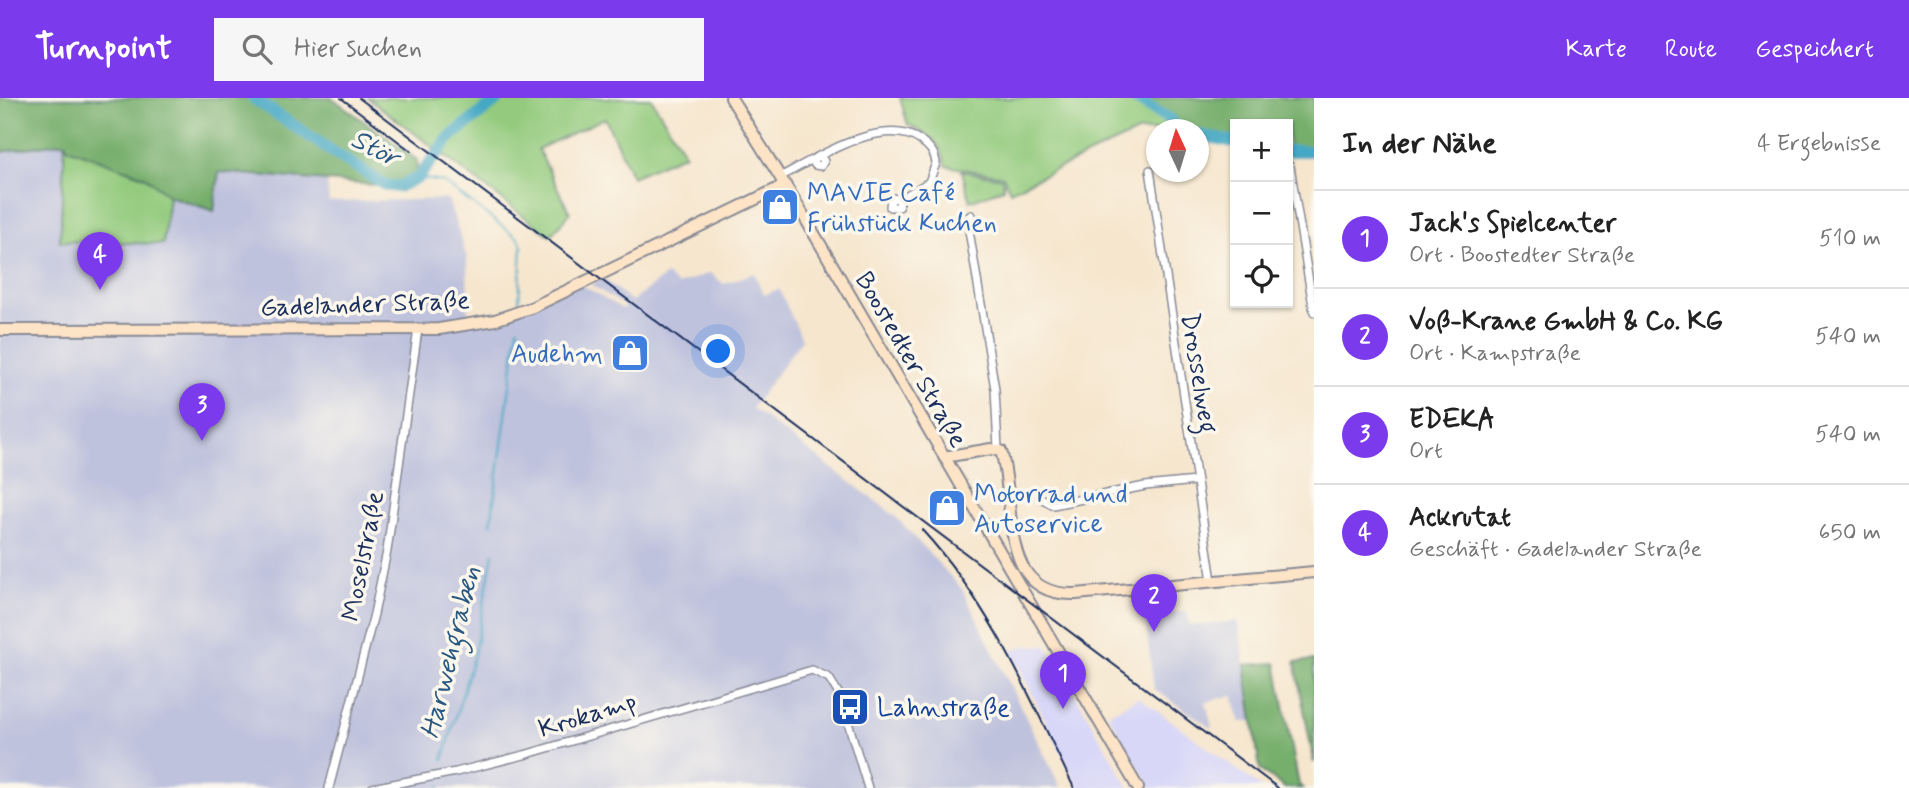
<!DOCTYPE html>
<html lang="de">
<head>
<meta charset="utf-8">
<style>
  :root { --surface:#fff; --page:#f6f6f6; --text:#222; --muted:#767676; --line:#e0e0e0; --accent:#7c3aed }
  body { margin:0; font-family:Mynerve,sans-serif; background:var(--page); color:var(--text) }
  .controls { position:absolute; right:21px; top:21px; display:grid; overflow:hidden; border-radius:0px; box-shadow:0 2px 5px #0004 }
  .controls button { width:63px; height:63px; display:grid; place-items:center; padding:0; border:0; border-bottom:2px solid var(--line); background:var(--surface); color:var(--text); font:35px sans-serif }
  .compass { position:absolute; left:1146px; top:21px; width:63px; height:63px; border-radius:50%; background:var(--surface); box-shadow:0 2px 5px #0004; rotate:356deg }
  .you { position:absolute; left:719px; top:254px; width:24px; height:24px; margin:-18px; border:5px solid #fff; border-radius:50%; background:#1a73e8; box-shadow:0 0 0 10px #1a73e833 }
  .badge { display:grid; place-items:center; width:46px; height:46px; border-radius:50%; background:var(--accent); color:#fff; font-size:23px; font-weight:700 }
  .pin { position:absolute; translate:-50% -58px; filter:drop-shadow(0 2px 4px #0008) }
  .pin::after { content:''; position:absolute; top:37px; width:24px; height:21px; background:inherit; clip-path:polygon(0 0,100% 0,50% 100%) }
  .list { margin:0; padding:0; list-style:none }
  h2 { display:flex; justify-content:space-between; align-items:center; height:91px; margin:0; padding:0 28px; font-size:30px }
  h2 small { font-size:23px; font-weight:400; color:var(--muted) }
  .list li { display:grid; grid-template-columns:46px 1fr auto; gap:21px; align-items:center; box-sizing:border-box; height:98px; padding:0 28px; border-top:2px solid var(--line) }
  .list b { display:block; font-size:26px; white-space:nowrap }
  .list p { margin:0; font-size:23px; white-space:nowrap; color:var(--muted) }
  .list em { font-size:23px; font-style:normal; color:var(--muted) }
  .icon { flex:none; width:38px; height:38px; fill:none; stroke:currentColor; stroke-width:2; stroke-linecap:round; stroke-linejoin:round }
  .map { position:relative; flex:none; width:1314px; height:690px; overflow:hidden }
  header { display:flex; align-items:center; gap:42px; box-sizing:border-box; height:98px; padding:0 35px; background:var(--accent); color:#fff }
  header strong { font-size:33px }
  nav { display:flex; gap:38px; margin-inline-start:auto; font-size:24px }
  .search { width:490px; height:63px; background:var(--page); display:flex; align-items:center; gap:18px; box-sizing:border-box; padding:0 24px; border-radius:0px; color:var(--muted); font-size:26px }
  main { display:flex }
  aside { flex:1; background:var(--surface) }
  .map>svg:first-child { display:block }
  .built { fill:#d8d7f8 }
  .industrial { fill:#bfc2dd }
  .green { fill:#93ca7d; stroke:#577c6e; stroke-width:2 }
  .forest { fill:#76ae6c; stroke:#486e65; stroke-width:2 }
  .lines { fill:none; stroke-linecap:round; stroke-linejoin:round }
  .stream { stroke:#44a8c4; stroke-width:2 }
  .river { stroke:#44a8c4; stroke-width:12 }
  .street-casing { stroke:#888a96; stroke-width:10 }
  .secondary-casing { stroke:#888a96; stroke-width:14 }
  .street { stroke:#fff; stroke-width:7 }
  .secondary { stroke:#fee4c6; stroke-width:10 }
  .rail { stroke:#1b2f5e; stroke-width:2 }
  .labels { text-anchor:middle; stroke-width:7; stroke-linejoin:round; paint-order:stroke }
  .shop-label { font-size:26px; fill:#366cbe; stroke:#fbf7ec; text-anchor:start }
  .street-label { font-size:26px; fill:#1b2f5e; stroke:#fbf7ec }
  .transit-label { font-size:26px; fill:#164399; stroke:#fbf7ec; text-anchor:start }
  .water-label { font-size:28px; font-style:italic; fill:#295982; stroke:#fbf7ec }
</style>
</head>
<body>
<header>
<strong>Turnpoint</strong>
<div class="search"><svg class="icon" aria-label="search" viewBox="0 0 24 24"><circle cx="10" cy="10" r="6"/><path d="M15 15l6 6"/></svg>Hier suchen</div>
<nav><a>Karte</a><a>Route</a><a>Gespeichert</a></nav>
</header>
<main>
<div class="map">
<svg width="1314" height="690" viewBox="0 0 1314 690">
  <rect width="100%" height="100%" fill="#fbf7ec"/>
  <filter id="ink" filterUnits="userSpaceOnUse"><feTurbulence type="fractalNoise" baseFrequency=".0143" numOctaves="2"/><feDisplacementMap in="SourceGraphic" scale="14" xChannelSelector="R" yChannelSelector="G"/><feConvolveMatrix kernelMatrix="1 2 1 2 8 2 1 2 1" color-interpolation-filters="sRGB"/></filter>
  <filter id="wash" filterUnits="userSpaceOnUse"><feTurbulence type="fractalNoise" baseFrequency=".00686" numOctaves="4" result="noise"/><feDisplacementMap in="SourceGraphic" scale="28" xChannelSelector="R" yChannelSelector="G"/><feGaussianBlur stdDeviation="1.57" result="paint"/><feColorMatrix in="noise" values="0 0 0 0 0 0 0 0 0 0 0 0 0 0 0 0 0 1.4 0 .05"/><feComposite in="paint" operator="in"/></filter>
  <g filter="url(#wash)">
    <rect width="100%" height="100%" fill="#f6e6ce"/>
    <g class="built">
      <path d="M1026,548H1047L1129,690H1079L1011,553Z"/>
      <path d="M1139,599L1262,690H1151L1108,616Z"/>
    </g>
    <g class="industrial">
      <path d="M65,44L61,143L163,146L169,98L214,113L218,74L327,81L329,104L448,101L467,160L468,223L516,211L575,183L623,211L625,208L591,187L601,179L632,203L666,177L677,187L710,175L724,186L754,175L764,197L779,191L802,241L752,310L894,417L962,491L1061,690H0V54Z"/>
      <path d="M1157,495L1166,514H1187L1190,528L1238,523L1254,623L1240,624L1233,597L1206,604L1212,630L1154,591L1142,496Z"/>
    </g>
    <g class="green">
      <path d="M368,0H651L685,56L632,79L605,20L538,51L570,115L550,138Z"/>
      <path d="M900,0H1134L1171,22L1176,31L1137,34L1010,93L1003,78L946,68C941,44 930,37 908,27Z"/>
      <path d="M65,44L68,50L146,79L169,98L163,146L60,143Z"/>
      <path d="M962,73L1002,80L1004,90L970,103Z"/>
    </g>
    <g class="forest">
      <path d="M0,0H332L417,62L418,80L398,89L219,74L214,113L169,98L146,79L68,50L65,44L0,54Z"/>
      <path d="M1134,0H1314V53H1288V26H1235V44L1199,37L1198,32L1176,31L1170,22Z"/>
      <path d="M1314,562V665L1295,564Z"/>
      <path d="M1276,565L1299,687L1303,690H1285L1260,672L1245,567Z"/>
    </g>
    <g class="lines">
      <g class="stream">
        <path d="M418,80L443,84L518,140L522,147L519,204"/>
        <path d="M491,426L518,230"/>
        <path d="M443,662L474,557L493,456"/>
        <path d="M439,690V688"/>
      </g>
      <g class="river">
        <path d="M253,0L336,56L385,87L398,89L418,80L449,40L500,0"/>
        <path d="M1134,0L1171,22L1176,32"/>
        <path d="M1198,37L1235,44"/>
        <path d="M1288,53H1314"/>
      </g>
    </g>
  </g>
  <g filter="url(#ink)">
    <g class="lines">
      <defs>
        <g id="street">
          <path d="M813,63L815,67L821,68L824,63L821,59"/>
          <path d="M1290,68L1314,214"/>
          <path d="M1150,72L1212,483"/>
          <path d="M780,79C814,61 883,16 921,43C929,48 935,55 936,65L929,84L900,101L891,100L890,109H899L900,101"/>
          <path d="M971,117L967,120L995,291L998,351"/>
          <path d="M1041,400L1053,407L1145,388L1196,383"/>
          <path d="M329,690L374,516L387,453L418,231"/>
          <path d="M372,690L456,674L524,657L812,572L829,580L840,598L868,690"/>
        </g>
        <g id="secondary">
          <path d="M731,0L795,103L1138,690"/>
          <path d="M0,232L439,231L495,222L533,209L785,87"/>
          <path d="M944,359L991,351L1001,353C1017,405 996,499 1076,496L1314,474"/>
        </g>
      </defs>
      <use href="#street" class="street-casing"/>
      <use href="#secondary" class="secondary-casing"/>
      <use href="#street" class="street"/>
      <use href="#secondary" class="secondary"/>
      <g class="rail">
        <path d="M341,0L411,53"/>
        <path d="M359,0L1278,690"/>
        <path d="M922,432C991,507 1030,599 1074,690"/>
      </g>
    </g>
  </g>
  <defs>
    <symbol id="shop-square" viewBox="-11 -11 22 22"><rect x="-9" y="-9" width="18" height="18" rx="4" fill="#3f7fe0" stroke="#fbf7ec"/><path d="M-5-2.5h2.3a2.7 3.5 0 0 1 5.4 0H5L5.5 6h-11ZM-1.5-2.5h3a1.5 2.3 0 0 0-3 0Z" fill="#fff"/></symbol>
    <symbol id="bus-square" viewBox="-11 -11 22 22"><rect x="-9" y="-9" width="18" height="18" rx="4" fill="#1a4fb4" stroke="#fbf7ec"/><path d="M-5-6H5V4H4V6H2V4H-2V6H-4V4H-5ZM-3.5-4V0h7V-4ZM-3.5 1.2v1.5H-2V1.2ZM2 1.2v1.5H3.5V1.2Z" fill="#fff"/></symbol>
  </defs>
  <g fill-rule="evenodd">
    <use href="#shop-square" x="758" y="87" width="44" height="44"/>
    <use href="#shop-square" x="608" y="233" width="44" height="44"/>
    <use href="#shop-square" x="925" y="388" width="44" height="44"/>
    <use href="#bus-square" x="828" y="587" width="44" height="44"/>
  </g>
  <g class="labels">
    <g class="shop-label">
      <text x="807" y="103">MAVIE Café<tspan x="807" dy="30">Frühstück Kuchen</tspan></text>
      <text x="603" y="264" text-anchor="end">Audehm</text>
      <text x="974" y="404">Motorrad und<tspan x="974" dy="30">Autoservice</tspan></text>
    </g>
    <g class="street-label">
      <text transform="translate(365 205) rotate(-2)" y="9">Gadelander Straße</text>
      <text transform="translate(912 261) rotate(60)" y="9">Boostedter Straße</text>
      <text transform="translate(1200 275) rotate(81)" y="9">Drosselweg</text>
      <text transform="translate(362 458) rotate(-79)" y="9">Moselstraße</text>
      <text transform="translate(587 616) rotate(-17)" y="9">Krokamp</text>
    </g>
    <g class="transit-label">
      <text x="877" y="618">Lahnstraße</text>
    </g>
    <g class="water-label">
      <text transform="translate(376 49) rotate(27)" y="10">Stör</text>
      <text transform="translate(449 554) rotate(-76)" y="10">Harwehgraben</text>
    </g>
  </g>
</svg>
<div class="controls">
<button>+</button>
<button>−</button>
<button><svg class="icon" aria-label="locate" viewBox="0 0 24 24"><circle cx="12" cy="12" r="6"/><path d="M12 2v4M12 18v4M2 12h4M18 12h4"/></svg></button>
</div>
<svg class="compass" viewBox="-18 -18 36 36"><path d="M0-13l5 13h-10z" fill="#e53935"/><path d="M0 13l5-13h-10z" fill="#767676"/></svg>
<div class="you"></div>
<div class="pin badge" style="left:1063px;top:611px">1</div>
<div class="pin badge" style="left:1154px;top:534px">2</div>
<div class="pin badge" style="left:202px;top:343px">3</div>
<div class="pin badge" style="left:100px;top:192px">4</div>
</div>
<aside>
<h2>In der Nähe<small>4 Ergebnisse</small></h2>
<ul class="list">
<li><span class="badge">1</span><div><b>Jack's Spielcenter</b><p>Ort · Boostedter Straße</p></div><em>510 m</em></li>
<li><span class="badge">2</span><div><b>Voß-Krane GmbH &amp; Co. KG</b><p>Ort · Kampstraße</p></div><em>540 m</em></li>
<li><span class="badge">3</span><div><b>EDEKA</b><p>Ort</p></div><em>540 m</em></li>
<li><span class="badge">4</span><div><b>Ackrutat</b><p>Geschäft · Gadelander Straße</p></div><em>650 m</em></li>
</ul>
</aside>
</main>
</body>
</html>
